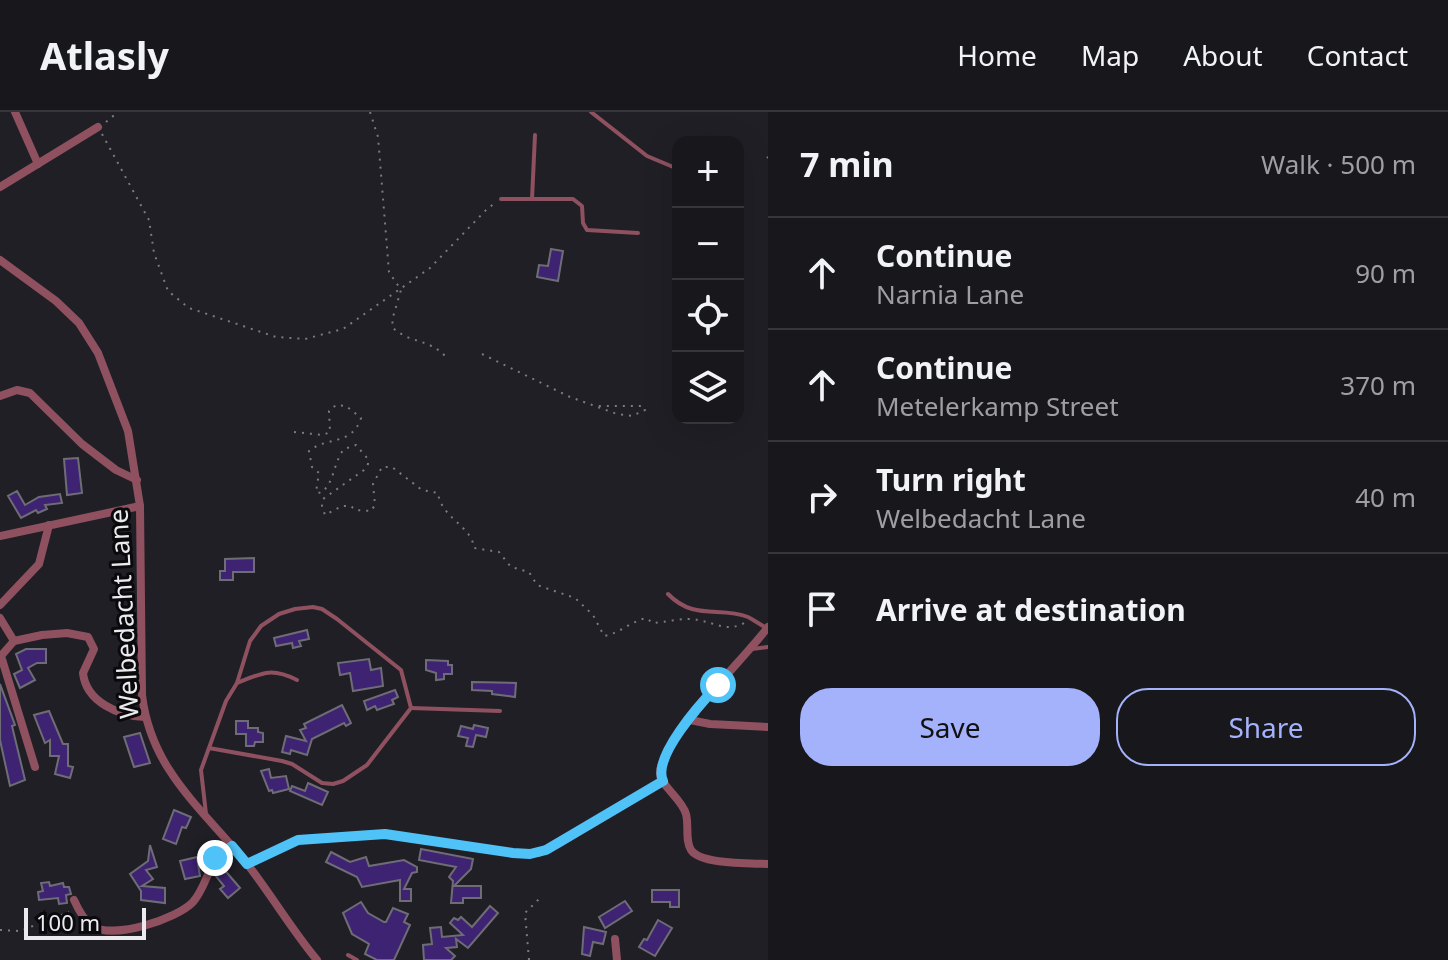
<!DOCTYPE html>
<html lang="en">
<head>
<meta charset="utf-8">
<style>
  :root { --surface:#18171c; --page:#212025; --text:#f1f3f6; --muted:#9f9fa3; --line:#36363b; --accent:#a4b2fc }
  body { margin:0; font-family:"Noto Sans",sans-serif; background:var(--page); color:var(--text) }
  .controls { position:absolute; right:24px; top:24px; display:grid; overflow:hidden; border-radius:16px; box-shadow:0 8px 32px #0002 }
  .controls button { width:72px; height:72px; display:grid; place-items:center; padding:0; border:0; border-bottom:2px solid var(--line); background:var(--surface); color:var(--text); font:40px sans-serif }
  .scale { position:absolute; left:24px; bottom:20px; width:122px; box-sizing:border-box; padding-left:8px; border:4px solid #ebeaef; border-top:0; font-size:22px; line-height:28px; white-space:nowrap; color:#ebeaef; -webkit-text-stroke:6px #0a090c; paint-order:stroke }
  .stop { position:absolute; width:24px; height:24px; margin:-18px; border:6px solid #4fc3f7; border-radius:50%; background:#fff }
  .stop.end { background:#4fc3f7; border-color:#fff; box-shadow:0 2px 8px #0008 }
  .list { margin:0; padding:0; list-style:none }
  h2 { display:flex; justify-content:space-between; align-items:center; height:104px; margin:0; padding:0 32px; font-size:34px }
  h2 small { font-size:26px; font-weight:400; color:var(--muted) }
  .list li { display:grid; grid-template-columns:52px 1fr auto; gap:24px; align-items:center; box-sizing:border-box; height:112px; padding:0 32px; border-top:2px solid var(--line) }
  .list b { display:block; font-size:30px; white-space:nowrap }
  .list p { margin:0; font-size:26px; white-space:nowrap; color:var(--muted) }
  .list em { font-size:26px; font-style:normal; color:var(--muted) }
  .actions { display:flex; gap:16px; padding:24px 32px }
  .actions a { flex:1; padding:18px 0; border:2px solid var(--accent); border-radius:32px; text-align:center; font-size:28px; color:var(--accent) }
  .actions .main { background:var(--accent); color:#111 }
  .icon { flex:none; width:44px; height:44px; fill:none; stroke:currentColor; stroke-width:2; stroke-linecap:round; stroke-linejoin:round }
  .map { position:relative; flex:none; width:768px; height:848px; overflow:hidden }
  header { display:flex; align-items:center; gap:48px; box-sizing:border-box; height:112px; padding:0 40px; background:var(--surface); border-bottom:2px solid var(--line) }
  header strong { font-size:38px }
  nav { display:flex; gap:44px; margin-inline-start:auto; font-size:28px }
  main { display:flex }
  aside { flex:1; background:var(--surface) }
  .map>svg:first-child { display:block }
  .building { fill:#3d2371; stroke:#6e6d75; stroke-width:2 }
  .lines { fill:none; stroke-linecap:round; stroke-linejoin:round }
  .path { stroke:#7c7b81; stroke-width:2; stroke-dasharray:2 6; stroke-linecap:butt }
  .lane { stroke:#8f515f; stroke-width:4 }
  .street { stroke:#8f515f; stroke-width:8 }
  .route { stroke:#4fc3f7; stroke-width:10 }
  .labels { text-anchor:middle; stroke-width:6; stroke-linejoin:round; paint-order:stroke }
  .street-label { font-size:26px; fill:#ebeaef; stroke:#0a090c }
</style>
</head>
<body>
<header>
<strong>Atlasly</strong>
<nav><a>Home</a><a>Map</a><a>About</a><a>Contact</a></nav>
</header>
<main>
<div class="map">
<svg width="768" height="848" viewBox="0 0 768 848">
  <rect width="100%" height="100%" fill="#201f26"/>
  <g class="building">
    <path d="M551,137L563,139L558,169L537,165L539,153L548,154Z"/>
    <path d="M78,346L82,381L67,383L64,347Z"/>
    <path d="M17,379L25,393L39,385L60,382L62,391L45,393L47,397L38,401L36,398L21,406L8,384Z"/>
    <path d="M254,446V460H233V468H220V459H225V447Z"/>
    <path d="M307,518L309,527L299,529L301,534L293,536L292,531L276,534L274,526Z"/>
    <path d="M26,537H46V551H37L28,556L35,568L20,576L14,562L22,558L16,542Z"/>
    <path d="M369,547L371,558L381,556L383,574L353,579L350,561L340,563L338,551Z"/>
    <path d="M426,548L448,549V553H452V562H444V567L436,568V561L426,558Z"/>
    <path d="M472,570L516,571L515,585L492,582V579L472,578Z"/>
    <path d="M0,572L15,613L12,614L25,668L10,674L0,628Z"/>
    <path d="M395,578L398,585L392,588L394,592L377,598L375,594L367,598L364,589Z"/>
    <path d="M342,593L351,611L346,614L344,611L312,627L307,643L291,638L290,642L282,640L286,624L306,629L300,618L306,616L304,612Z"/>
    <path d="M49,599L63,632H68V654L73,655L70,666L55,662L59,644H50V628L45,631L34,603Z"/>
    <path d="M236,609H248V616H258V620L263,621V630H255L254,634H246V622H236Z"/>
    <path d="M474,613L488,616L486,625L476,623L473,635L466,634L468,626L458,624L461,614L473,617Z"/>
    <path d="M140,621L150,651L134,655L124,625Z"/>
    <path d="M269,657L271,666L286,664L289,677L273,681L272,678L269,679L261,659Z"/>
    <path d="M308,671L328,680L322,693L290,679L292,674L305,679Z"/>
    <path d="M174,698L191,705L186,716L182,715L176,732L163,727Z"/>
    <path d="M150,733L157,755L146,758L153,767L142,774L165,776V791L141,788V779L130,762L148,749Z"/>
    <path d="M421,737L473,747L471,757L454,774H481V786H463V791H451L453,769L449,765L456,755L419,748Z"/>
    <path d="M331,740L350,750L366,745L369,754L404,748L417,755V760L412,761L404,777H411V789H400V768L362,775L357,765L326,750Z"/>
    <path d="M197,745L200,764L185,767L180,749Z"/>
    <path d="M222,755L240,776L228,786L220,777L224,774L215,763Z"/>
    <path d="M49,770L50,774L63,771L64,775H69L71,782L66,783L67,791L59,792L58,786L39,788L38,780L43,779L41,771Z"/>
    <path d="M652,778H679V795H670V790H652Z"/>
    <path d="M625,789L632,799L605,816L599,805Z"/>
    <path d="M361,790L368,801L384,810H386L393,796L408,802L404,810L410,813L394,848H377L365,842L369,832L352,822L343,801Z"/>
    <path d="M490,794L498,801L468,836L456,827L457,835L446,836L455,844L451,848H424L423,833L432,832L430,816L441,815L442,825L463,823L450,811L454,806L458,808L461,805L472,815Z"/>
    <path d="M658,808L672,816L655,844L639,835L644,827L647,828Z"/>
    <path d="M584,815L606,820L603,832L593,830L590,844L582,842Z"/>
  </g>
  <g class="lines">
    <g class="path">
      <path d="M370,0L378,25L389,160L401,178L393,205L392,215C410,232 428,226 445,244"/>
      <path d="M106,10L118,0"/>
      <path d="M102,22L149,108L154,141L168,179L189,196L276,225L305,227L343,217L430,156L487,97L495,91"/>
      <path d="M767,46L768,45"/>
      <path d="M482,242L570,285L617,302L632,304L645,298L643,294H598"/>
      <path d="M294,320L323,323L330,320L329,299L336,293L346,294L361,306C352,334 327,324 309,339L312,355L319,361L316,380L321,381C335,370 333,351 344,337L356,333L368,347V352L364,358L323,387L322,394L325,403L342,394H351L355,398L371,399L375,393L373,372L382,355H392L422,378L438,381C441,406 472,414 474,436L499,440L511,455L529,460L537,473L575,486L593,503L604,524C620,521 630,510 646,506L653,511C667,510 685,505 698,508C716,511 728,521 746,510"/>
      <path d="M0,818L20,819L69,800"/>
      <path d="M529,848L525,801L540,786"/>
    </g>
    <g class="lane">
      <path d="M591,0L647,44L678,57"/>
      <path d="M738,82L740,83"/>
      <path d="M501,87H573L582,94L583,111L587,118L638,121"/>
      <path d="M532,87L535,23"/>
      <path d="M668,482C694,509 720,494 748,505C754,508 759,512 765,515"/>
      <path d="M752,537L768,535"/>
      <path d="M237,571C262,561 271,555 297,568"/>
      <path d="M411,596L500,599"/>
      <path d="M206,702L201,658L226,589L237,571L250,529L261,514L279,502L295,497L313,495L322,497L337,507L401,558L411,596L367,653L343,669L333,672L322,671L292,652L282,649L209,636"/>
      <path d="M348,843L357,848"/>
    </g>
    <g class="street">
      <path d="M15,0L38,52"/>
      <path d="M0,75L98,15"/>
      <path d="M0,148L56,189L79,211L98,241L128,319L140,394L142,583C151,659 203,697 248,753C272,784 292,818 317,848"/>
      <path d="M0,284L17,278L30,281L82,332L116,358L137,368"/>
      <path d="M0,424L140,394"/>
      <path d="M0,493L39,452L49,413"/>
      <path d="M0,506L14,529"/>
      <path d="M768,515C747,544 658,630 660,662C661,674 682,687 686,702C689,713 685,729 691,738C701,753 751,751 768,752"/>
      <path d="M690,608L710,612L768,615"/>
      <path d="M35,655L1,544L14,529L42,523L67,521L88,525L94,537L83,561C86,590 119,604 145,605"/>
      <path d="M247,752L298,728L385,722L513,741H538L558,732L663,669"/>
      <path d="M74,788C78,797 84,808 92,814C113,828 177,807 193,790C209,772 208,744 232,734"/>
      <path d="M615,827L617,848"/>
    </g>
  </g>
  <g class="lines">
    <path class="route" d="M215,746L232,734L247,752L298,728L385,722L513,741L530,742L546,738L663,669C652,645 701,591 718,573"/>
  </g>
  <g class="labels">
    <g class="street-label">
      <text transform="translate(124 502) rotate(-93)" y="9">Welbedacht Lane</text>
    </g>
  </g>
</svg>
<div class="controls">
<button>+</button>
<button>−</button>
<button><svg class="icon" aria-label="locate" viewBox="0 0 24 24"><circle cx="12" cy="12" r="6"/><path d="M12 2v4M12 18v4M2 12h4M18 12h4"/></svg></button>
<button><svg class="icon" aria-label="layers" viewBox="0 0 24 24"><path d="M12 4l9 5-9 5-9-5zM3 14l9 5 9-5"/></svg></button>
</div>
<div class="scale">100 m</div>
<div class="stop" style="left:718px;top:573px"></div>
<div class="stop end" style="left:215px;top:746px"></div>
</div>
<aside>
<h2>7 min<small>Walk · 500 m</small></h2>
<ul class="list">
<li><svg class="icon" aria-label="ahead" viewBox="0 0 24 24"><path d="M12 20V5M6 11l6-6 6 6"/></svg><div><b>Continue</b><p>Narnia Lane</p></div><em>90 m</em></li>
<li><svg class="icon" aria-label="ahead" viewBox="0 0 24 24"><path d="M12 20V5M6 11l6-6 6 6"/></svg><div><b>Continue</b><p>Metelerkamp Street</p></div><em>370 m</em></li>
<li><svg class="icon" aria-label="right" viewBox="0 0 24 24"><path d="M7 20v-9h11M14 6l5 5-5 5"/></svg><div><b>Turn right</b><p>Welbedacht Lane</p></div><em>40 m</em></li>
<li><svg class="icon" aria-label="arrive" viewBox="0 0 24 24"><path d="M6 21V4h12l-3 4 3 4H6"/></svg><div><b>Arrive at destination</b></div></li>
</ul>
<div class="actions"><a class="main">Save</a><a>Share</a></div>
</aside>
</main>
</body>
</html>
